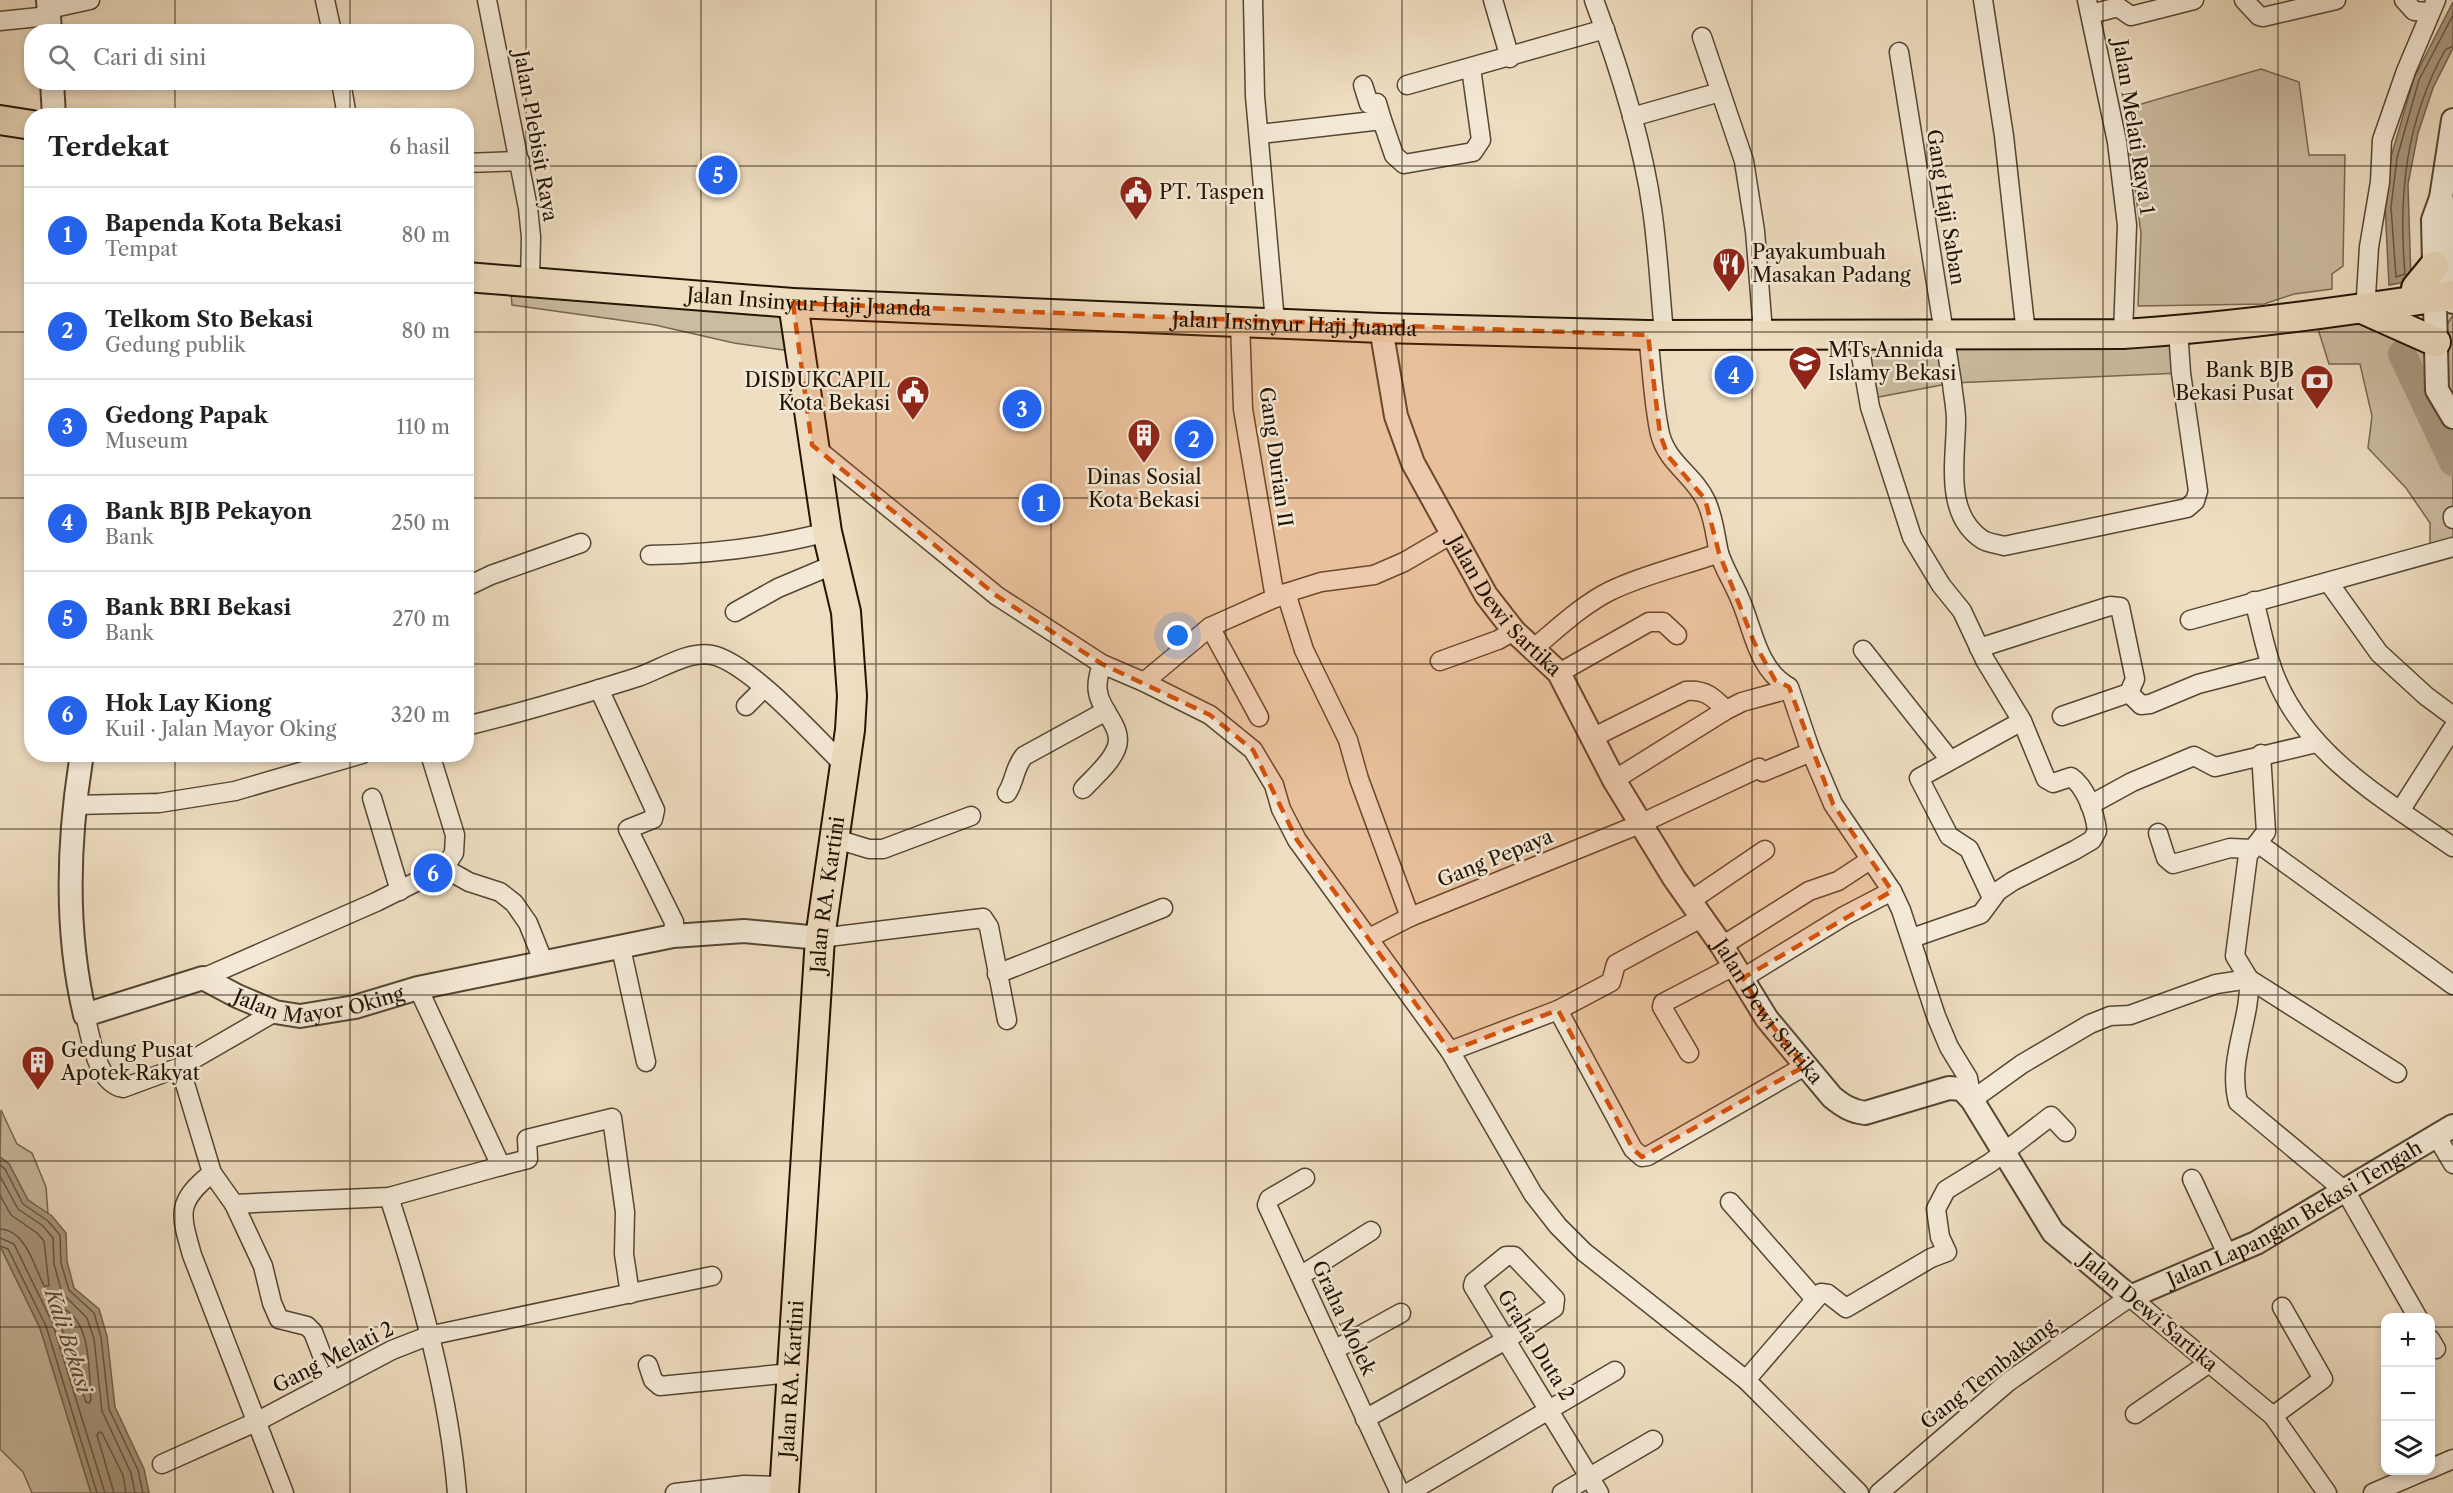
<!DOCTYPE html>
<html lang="id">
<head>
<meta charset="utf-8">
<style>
  :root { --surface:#fff; --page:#f2f2f2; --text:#222; --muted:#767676; --line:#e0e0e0; --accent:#2563eb }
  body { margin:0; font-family:"Libre Caslon Text",serif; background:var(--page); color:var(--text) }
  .controls { position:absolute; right:18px; bottom:18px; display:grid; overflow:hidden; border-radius:12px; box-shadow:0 3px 9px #0003 }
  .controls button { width:54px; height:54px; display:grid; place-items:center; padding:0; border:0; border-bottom:2px solid var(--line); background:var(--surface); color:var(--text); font:30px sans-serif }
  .you { position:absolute; left:1178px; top:636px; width:21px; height:21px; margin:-15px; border:4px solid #fff; border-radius:50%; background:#1a73e8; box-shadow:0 0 0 9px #1a73e833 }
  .badge { display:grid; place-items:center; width:39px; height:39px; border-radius:50%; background:var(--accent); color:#fff; font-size:20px; font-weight:700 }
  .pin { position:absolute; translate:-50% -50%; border:3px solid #fff; box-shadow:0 2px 6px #0006 }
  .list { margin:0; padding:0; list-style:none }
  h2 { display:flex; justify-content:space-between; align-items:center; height:78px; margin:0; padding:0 24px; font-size:26px }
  h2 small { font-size:20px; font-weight:400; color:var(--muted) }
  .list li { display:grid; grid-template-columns:39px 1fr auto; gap:18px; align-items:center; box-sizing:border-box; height:96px; padding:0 24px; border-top:2px solid var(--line) }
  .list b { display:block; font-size:22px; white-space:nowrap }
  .list p { margin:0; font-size:20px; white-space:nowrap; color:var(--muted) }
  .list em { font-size:20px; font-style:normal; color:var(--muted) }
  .icon { flex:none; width:33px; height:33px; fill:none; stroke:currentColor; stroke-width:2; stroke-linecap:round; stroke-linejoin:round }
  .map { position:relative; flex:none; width:2453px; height:1493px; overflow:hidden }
  .search { position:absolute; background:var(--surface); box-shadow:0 3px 9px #0003; left:24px; top:24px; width:450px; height:66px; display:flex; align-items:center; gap:15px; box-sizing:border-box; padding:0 21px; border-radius:24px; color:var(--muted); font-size:22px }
  .panel { position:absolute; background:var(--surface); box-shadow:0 3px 9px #0003; left:24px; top:108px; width:450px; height:654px; border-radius:24px }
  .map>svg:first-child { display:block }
  .green { fill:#cbbba0; stroke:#766852; stroke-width:1.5 }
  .water { fill:#a99980; stroke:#73644e; stroke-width:1.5 }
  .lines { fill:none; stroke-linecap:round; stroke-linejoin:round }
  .shore { stroke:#665642; stroke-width:1.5 }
  .river { stroke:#a99980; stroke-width:28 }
  .minor-casing { stroke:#554632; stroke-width:21 }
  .tertiary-casing { stroke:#554632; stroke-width:26 }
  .primary-casing { stroke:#221403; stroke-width:32 }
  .minor { stroke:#f4e9d6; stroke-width:18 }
  .tertiary { stroke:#f4e9d6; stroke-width:22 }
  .primary { stroke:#eeddc0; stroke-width:28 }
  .marked { fill:#d4520b; fill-opacity:0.2; stroke:#d4520b; stroke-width:4.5; stroke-dasharray:12 8; stroke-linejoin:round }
  .grid { fill:none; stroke:#221403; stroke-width:1.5; stroke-opacity:0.55 }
  .labels { text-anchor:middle; stroke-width:5; stroke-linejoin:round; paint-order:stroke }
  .street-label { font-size:20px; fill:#221403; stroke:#f4e9d6 }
  .poi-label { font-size:20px; fill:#221403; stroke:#f4e9d6; text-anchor:start }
  .water-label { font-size:21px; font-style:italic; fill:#584935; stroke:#f4e9d6 }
</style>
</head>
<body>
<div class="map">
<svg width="2453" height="1493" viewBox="0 0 2453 1493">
  <rect width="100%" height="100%" fill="#eeddc0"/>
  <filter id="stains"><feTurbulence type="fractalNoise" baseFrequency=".00333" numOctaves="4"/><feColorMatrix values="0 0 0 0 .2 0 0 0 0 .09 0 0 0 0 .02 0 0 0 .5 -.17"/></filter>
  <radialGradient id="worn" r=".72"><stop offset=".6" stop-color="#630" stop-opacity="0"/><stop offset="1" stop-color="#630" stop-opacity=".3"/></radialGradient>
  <g class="green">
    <path d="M2261,69L2299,82L2309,155H2345L2343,266L2332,274V289L2294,294L2264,304L2138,306L2141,233L2124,109Z"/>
    <path d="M510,280L793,303L798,352L734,343L655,325L512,305Z"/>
    <path d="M2362,309L2436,342L2453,315V547L2430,554V523L2406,488L2368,448L2372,416L2360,364H2329L2318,329L2300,318Z"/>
    <path d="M2178,330L2181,373L1952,383L1868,399L1857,333Z"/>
    <path d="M1,1110L17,1144L32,1153L46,1187L48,1214L28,1200L9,1164L0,1157Z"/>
    <path d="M0,1246L40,1328L91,1493H32L23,1472L0,1449Z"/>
  </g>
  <g class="water">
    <path d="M2453,2V48L2433,88L2418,133L2408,184L2411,281L2389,285L2385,206L2391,157L2414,78Z"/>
    <path d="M0,1157L9,1164L28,1200L52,1216L66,1233L67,1261L74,1288L99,1309L107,1336L115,1407L144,1469L149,1493H91L40,1328L0,1246Z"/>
  </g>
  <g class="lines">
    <g class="shore">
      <path d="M2453,15L2419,80L2397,158L2391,207L2396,277L2405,274C2398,194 2406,121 2445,50L2453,46"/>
      <path d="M0,1165L5,1169L23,1204L48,1221L60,1235L61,1263L69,1290L94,1313L101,1337L109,1409L138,1470L143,1493"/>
      <path d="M0,1176L18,1209L43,1226L53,1238L54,1264L62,1293L87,1318L94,1339L102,1411L131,1473L135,1493"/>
      <path d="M0,1195L11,1215L37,1233L44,1241L49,1286H44C34,1266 26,1230 0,1229"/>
      <path d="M0,1238L14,1244L52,1322L105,1493"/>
      <path d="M0,1246L8,1249L46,1326L97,1493"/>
      <path d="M58,1306C93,1319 88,1369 91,1400L89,1403L86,1402L83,1394L56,1310Z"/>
      <path d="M114,1493L97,1435L99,1432L102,1433L123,1475L126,1493"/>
    </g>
    <path class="river" d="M2402,354L2453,462"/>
    <defs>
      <g id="minor">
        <path d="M325,0L332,32"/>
        <path d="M487,0L528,208L531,237L530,281"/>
        <path d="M1253,0L1255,96L1275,322"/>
        <path d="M1493,0L1510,58"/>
        <path d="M1594,0C1619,67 1642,138 1652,209C1658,250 1660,292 1664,333"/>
        <path d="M1983,0L2004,136L2026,334"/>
        <path d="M2087,0L2117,142L2127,225L2123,334"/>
        <path d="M2244,0L2259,16L2263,17L2336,0"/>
        <path d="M2404,0L2414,11L2429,12"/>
        <path d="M49,9L90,0"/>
        <path d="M2091,14L2118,7L2131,16L2194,0"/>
        <path d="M0,21L49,16"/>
        <path d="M1702,37L1744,161L1755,231L1763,332"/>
        <path d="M1899,52L1952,383C1953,395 1956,408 1956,420C1956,459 1943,514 1983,540C1988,543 1998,544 2004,546L2187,508L2195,501L2198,491L2181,373L2178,330"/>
        <path d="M341,82L347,116"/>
        <path d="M1363,85L1369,104L1377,103L1382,120"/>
        <path d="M1407,85L1605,29"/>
        <path d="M1632,117L1720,92"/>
        <path d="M1260,134L1382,120L1394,155L1404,164L1473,152L1481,140L1471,68"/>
        <path d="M466,163L520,161"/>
        <path d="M2366,296L2369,247L2380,182L2382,140L2406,71L2436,0"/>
        <path d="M1240,322L1243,409L1275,598"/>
        <path d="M1857,333L1870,407L1912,537L1941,585L1962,611L1985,660L2022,721L2046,779L2053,783L2071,777C2086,787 2095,814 2097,831L2092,840L2075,850L2013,881L1998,891L1981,914L1912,938"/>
        <path d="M1648,335C1652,367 1653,402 1660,434C1667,463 1694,475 1706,501C1714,518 1715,535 1719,553C1724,569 1734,584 1740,599C1754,631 1757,669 1789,687L1811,752L1833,804L1892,891L1901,910L1936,1016L1949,1047L1968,1078L1972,1100L2022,1064L2090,1024L2110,1016L2130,1015L2216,984L2249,979"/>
        <path d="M812,445L997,596L1102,664L1144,682L1210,715L1253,750L1274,785L1281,809L1297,840L1450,1051L1533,1194L1558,1226L1584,1252L1746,1380L1859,1493"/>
        <path d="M2453,516V519"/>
        <path d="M650,555C710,554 770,547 827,532"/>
        <path d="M2329,583L2379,653L2426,696L2453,716"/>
        <path d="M466,587L491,575L581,543"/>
        <path d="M1286,593L1304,650L1348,740L1359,779L1410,917"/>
        <path d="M2254,601C2261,625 2265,652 2275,676C2307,756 2385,800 2453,847"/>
        <path d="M735,612L778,588L835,564"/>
        <path d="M2190,620L2453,547"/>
        <path d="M1210,627L1259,717"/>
        <path d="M1979,648L2110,606L2120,607L2135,679L2129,693L2062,716"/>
        <path d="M1533,649C1557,629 1582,605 1610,591C1645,574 1683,566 1719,553"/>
        <path d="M1863,650L1950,760"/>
        <path d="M1440,661L1498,640L1514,631"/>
        <path d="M1559,673L1649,622H1663L1677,635"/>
        <path d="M1144,682L1210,627L1286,593L1321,582L1374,575L1404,562L1452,534"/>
        <path d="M599,689L655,810L653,819L628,829L674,922L673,936"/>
        <path d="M2129,693L2141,705L2150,704L2198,684L2271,665"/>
        <path d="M746,706L764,688"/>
        <path d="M466,726C524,712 581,695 638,677C659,670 689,650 712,655C750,663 816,738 845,766"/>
        <path d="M1594,737L1686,691C1705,689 1713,697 1726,710"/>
        <path d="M2261,754L2266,832L2248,855L2235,956L2249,979L2397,1073"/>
        <path d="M1614,780L1726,710L1742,702L1789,689"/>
        <path d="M1083,789C1094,777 1110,764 1116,749C1125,728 1100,711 1098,692C1096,683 1099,673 1102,664"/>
        <path d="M1007,793C1015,781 1014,768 1024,756L1106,711"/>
        <path d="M372,798L400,891"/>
        <path d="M75,805L159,803L235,791L362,754"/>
        <path d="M2090,805L2132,782L2194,756L2215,767L2316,743"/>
        <path d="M2400,811L2453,728"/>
        <path d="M2158,833L2166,858L2173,864L2230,848L2252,849"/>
        <path d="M833,838L869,849H883L971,816"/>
        <path d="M2259,844L2453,985"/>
        <path d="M444,868L469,882L500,892L514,903L528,923L544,963"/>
        <path d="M1992,898L1969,849L1949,836L1919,778L2022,721"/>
        <path d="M1690,901L1765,850"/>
        <path d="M820,938L983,918L989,927L1007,1020"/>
        <path d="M1369,938L1410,917L1640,824L1759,768L1763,772L1811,752"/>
        <path d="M1722,946L1809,891L1838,881L1870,860"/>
        <path d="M621,948L646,1062"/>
        <path d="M997,974L1163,908"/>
        <path d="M203,978L376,902L444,868L454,853L455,835L430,754"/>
        <path d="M1743,978L1844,916L1892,891"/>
        <path d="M2249,979C2251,1020 2227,1060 2238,1102L2346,1192L2418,1318"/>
        <path d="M1558,1010L1633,1149L1642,1157L1648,1156L1805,1066"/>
        <path d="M85,1015C91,1037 96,1083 123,1088L180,1067L275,1012"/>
        <path d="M1450,1051L1558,1010L1611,982L1616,964L1701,918"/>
        <path d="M1689,1053L1662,1007L1663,1003L1734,966"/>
        <path d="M180,1067L212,1173L234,1204L389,1197L501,1166L418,988"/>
        <path d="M2437,1137L2453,1164"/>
        <path d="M501,1166L528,1159L527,1139L612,1118L625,1212L624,1254L630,1294"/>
        <path d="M212,1173C176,1202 180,1213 192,1255L284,1493"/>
        <path d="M1305,1178L1269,1199L1267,1205L1400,1493"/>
        <path d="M2192,1179L2228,1256"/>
        <path d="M389,1197C420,1292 449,1393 457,1493"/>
        <path d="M1730,1202L1815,1299"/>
        <path d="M234,1204L263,1266L272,1303L279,1319L307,1326L313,1332L332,1381"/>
        <path d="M1300,1276L1371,1231"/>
        <path d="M2430,1339L2436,1349"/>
        <path d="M1334,1350L1401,1313"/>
        <path d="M648,1365L653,1380L660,1386L791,1373"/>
        <path d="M1746,1380L1821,1293L1828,1294L1846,1308L1931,1258L1947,1252L1940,1237L1936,1209L1946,1190L1990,1163L2051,1116L2066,1132"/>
        <path d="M2135,1414L2209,1363"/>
        <path d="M2273,1416L2323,1379L2282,1307"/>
        <path d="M1365,1419L1504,1341L1554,1308L1555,1299L1514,1256H1506L1474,1282L1473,1286L1599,1493"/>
        <path d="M162,1464L258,1421L392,1350L428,1336L712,1276"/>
        <path d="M2430,1469L2453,1459"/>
        <path d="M675,1493L744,1485L784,1486"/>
        <path d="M1408,1493L1615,1371"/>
        <path d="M1562,1493L1653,1440"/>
        <path d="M1879,1493L2008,1382L2130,1297L2273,1416L2327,1493"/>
        <path d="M2373,1493L2426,1470"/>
      </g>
      <g id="tertiary">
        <path d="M48,0L50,32"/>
        <path d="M52,82L54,116"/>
        <path d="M2453,120L2441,198L2433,220L2437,390L2453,417"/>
        <path d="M2441,198L2449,217L2453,302"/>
        <path id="s1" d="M1381,328L1396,416L1413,463L1486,595L1514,631L1559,673L1614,780L1674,878L1722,946L1767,1019L1832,1097C1843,1106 1851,1111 1865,1113L1949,1088L1962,1089L1972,1100L2053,1232L2130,1297L2256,1243L2453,1126"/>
        <path id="s2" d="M82,754C68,839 65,931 85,1015L203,978L237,996L275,1012L300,1016L355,1007L418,988L673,936L744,931L820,938"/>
      </g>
      <g id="primary">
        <path d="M0,120L32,125"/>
        <path id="s3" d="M466,277L793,303L1381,328L1648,335L2123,334C2234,327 2344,311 2453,295"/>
        <path d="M2416,288L2434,266"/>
        <path d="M2362,309L2436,342"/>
        <path id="s4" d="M784,1493L820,938L850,730L852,696L846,612L827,532L793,303"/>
      </g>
    </defs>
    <use href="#minor" class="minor-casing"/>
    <use href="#tertiary" class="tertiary-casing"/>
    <use href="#primary" class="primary-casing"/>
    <use href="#minor" class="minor"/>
    <use href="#tertiary" class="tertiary"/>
    <use href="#primary" class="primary"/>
  </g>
  <path class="marked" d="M793,303L1648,335L1660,434L1668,456L1705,499L1719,553L1754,642L1775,680L1789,687L1833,804L1892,891L1743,978L1767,1019L1805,1066L1642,1157L1633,1149L1558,1010L1450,1051L1297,840L1253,750L1210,715L1102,664L997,596L812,445Z"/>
  <path class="grid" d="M175,0V32M350,0V32M526,0V1493M701,0V1493M876,0V1493M1051,0V1493M1226,0V1493M1402,0V1493M1577,0V1493M1752,0V1493M1927,0V1493M2103,0V1493M2278,0V1493M175,82V116M350,82V116M0,166H32M466,166H2453M0,332H32M466,332H2453M0,498H32M466,498H2453M0,664H32M466,664H2453M175,754V1493M350,754V1493M0,829H2453M0,995H2453M0,1161H2453M0,1327H2386M2430,1327H2453"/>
  <defs>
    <symbol id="civic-pin" viewBox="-11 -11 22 30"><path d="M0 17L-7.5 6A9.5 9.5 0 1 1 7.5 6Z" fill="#8f2418" stroke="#f4e9d6"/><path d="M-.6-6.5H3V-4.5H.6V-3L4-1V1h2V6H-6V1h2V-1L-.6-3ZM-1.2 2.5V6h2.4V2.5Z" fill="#fff"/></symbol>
    <symbol id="restaurant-pin" viewBox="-11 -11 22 30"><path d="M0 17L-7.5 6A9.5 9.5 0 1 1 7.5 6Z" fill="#8f2418" stroke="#f4e9d6"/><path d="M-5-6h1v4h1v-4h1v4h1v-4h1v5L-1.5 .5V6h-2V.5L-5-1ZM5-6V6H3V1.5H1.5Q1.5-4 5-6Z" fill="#fff"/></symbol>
    <symbol id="school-pin" viewBox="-11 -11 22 30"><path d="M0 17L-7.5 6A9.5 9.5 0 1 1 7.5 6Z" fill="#8f2418" stroke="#f4e9d6"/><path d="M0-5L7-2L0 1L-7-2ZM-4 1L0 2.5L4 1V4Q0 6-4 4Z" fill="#fff"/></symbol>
    <symbol id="bank-pin" viewBox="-11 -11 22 30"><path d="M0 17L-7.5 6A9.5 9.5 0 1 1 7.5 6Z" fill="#8f2418" stroke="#f4e9d6"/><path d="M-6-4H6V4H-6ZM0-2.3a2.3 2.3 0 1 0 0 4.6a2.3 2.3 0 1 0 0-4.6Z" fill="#fff"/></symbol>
    <symbol id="building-pin" viewBox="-11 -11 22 30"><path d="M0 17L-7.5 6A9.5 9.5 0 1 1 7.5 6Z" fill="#8f2418" stroke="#f4e9d6"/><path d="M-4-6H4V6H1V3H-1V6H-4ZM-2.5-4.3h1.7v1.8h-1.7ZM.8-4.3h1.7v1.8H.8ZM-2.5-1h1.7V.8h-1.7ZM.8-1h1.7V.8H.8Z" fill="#fff"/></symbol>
  </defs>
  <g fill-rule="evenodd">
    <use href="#civic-pin" x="1117" y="173" width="38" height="52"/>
    <use href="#restaurant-pin" x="1710" y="245" width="38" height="52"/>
    <use href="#school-pin" x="1786" y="343" width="38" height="52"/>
    <use href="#bank-pin" x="2298" y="362" width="38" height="52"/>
    <use href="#civic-pin" x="894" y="373" width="38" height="52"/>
    <use href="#building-pin" x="1125" y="416" width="38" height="52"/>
    <use href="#building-pin" x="19" y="1043" width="38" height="52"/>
  </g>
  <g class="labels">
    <g class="street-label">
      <text transform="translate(2134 127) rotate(81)" y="7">Jalan Melati Raya 1</text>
      <text transform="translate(536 136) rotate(80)" y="7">Jalan Plebisit Raya</text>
      <text transform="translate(1946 207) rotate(81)" y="7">Gang Haji Saban</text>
      <text dy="7" stroke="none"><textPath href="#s3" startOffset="344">Jalan Insinyur Haji Juanda</textPath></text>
      <text dy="7" stroke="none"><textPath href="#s3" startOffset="830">Jalan Insinyur Haji Juanda</textPath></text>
      <text transform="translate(1276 457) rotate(82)" y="7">Gang Durian II</text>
      <text dy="7" stroke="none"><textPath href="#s1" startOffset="310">Jalan Dewi Sartika</textPath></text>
      <text transform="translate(1495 858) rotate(-22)" y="7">Gang Pepaya</text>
      <text dy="7" stroke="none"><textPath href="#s4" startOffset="600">Jalan RA. Kartini</textPath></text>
      <text dy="7" stroke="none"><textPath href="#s2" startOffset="510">Jalan Mayor Oking</textPath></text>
      <text dy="7" stroke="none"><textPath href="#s1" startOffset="796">Jalan Dewi Sartika</textPath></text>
      <text dy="7" stroke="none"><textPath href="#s1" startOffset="1496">Jalan Lapangan Bekasi Tengah</textPath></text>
      <text transform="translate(2149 1312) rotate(40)" y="7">Jalan Dewi Sartika</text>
      <text transform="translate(1344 1318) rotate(65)" y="7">Graha Molek</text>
      <text transform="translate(1536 1345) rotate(58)" y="7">Graha Duta 2</text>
      <text transform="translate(333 1357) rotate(-27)" y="7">Gang Melati 2</text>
      <text transform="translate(1988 1374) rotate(-38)" y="7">Gang Tembakang</text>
      <text dy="7" stroke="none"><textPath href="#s4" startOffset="114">Jalan RA. Kartini</textPath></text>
    </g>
    <g class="poi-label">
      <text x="1159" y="199">PT. Taspen</text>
      <text x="1752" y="259">Payakumbuah<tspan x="1752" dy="23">Masakan Padang</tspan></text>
      <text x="1828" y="357">MTs Annida<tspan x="1828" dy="23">Islamy Bekasi</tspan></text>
      <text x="2294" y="377" text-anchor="end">Bank BJB<tspan x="2294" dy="23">Bekasi Pusat</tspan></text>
      <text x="890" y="387" text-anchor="end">DISDUKCAPIL<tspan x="890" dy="23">Kota Bekasi</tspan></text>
      <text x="1144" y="484" text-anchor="middle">Dinas Sosial<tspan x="1144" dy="23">Kota Bekasi</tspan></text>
      <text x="61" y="1057">Gedung Pusat<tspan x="61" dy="23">Apotek Rakyat</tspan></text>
    </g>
    <g class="water-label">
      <text transform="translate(68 1341) rotate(72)" y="7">Kali Bekasi</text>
    </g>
  </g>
  <rect width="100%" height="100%" filter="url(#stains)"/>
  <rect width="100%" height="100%" fill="url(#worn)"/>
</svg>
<div class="controls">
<button>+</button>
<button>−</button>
<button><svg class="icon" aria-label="layers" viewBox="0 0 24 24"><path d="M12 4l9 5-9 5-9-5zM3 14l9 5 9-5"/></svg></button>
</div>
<div class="you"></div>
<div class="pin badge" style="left:1041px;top:503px">1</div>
<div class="pin badge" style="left:1194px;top:439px">2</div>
<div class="pin badge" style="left:1022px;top:409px">3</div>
<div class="pin badge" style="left:1734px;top:375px">4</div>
<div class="pin badge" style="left:718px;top:175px">5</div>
<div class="pin badge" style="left:433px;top:873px">6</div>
<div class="search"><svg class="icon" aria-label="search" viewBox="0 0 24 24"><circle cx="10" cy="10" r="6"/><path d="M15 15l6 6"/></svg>Cari di sini</div>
<section class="panel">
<h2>Terdekat<small>6 hasil</small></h2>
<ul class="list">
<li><span class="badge">1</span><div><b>Bapenda Kota Bekasi</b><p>Tempat</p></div><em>80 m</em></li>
<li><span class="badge">2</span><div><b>Telkom Sto Bekasi</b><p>Gedung publik</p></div><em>80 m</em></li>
<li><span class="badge">3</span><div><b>Gedong Papak</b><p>Museum</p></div><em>110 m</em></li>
<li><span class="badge">4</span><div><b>Bank BJB Pekayon</b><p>Bank</p></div><em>250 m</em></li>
<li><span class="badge">5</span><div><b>Bank BRI Bekasi</b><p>Bank</p></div><em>270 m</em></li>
<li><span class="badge">6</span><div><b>Hok Lay Kiong</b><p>Kuil · Jalan Mayor Oking</p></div><em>320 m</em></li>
</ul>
</section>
</div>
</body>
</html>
